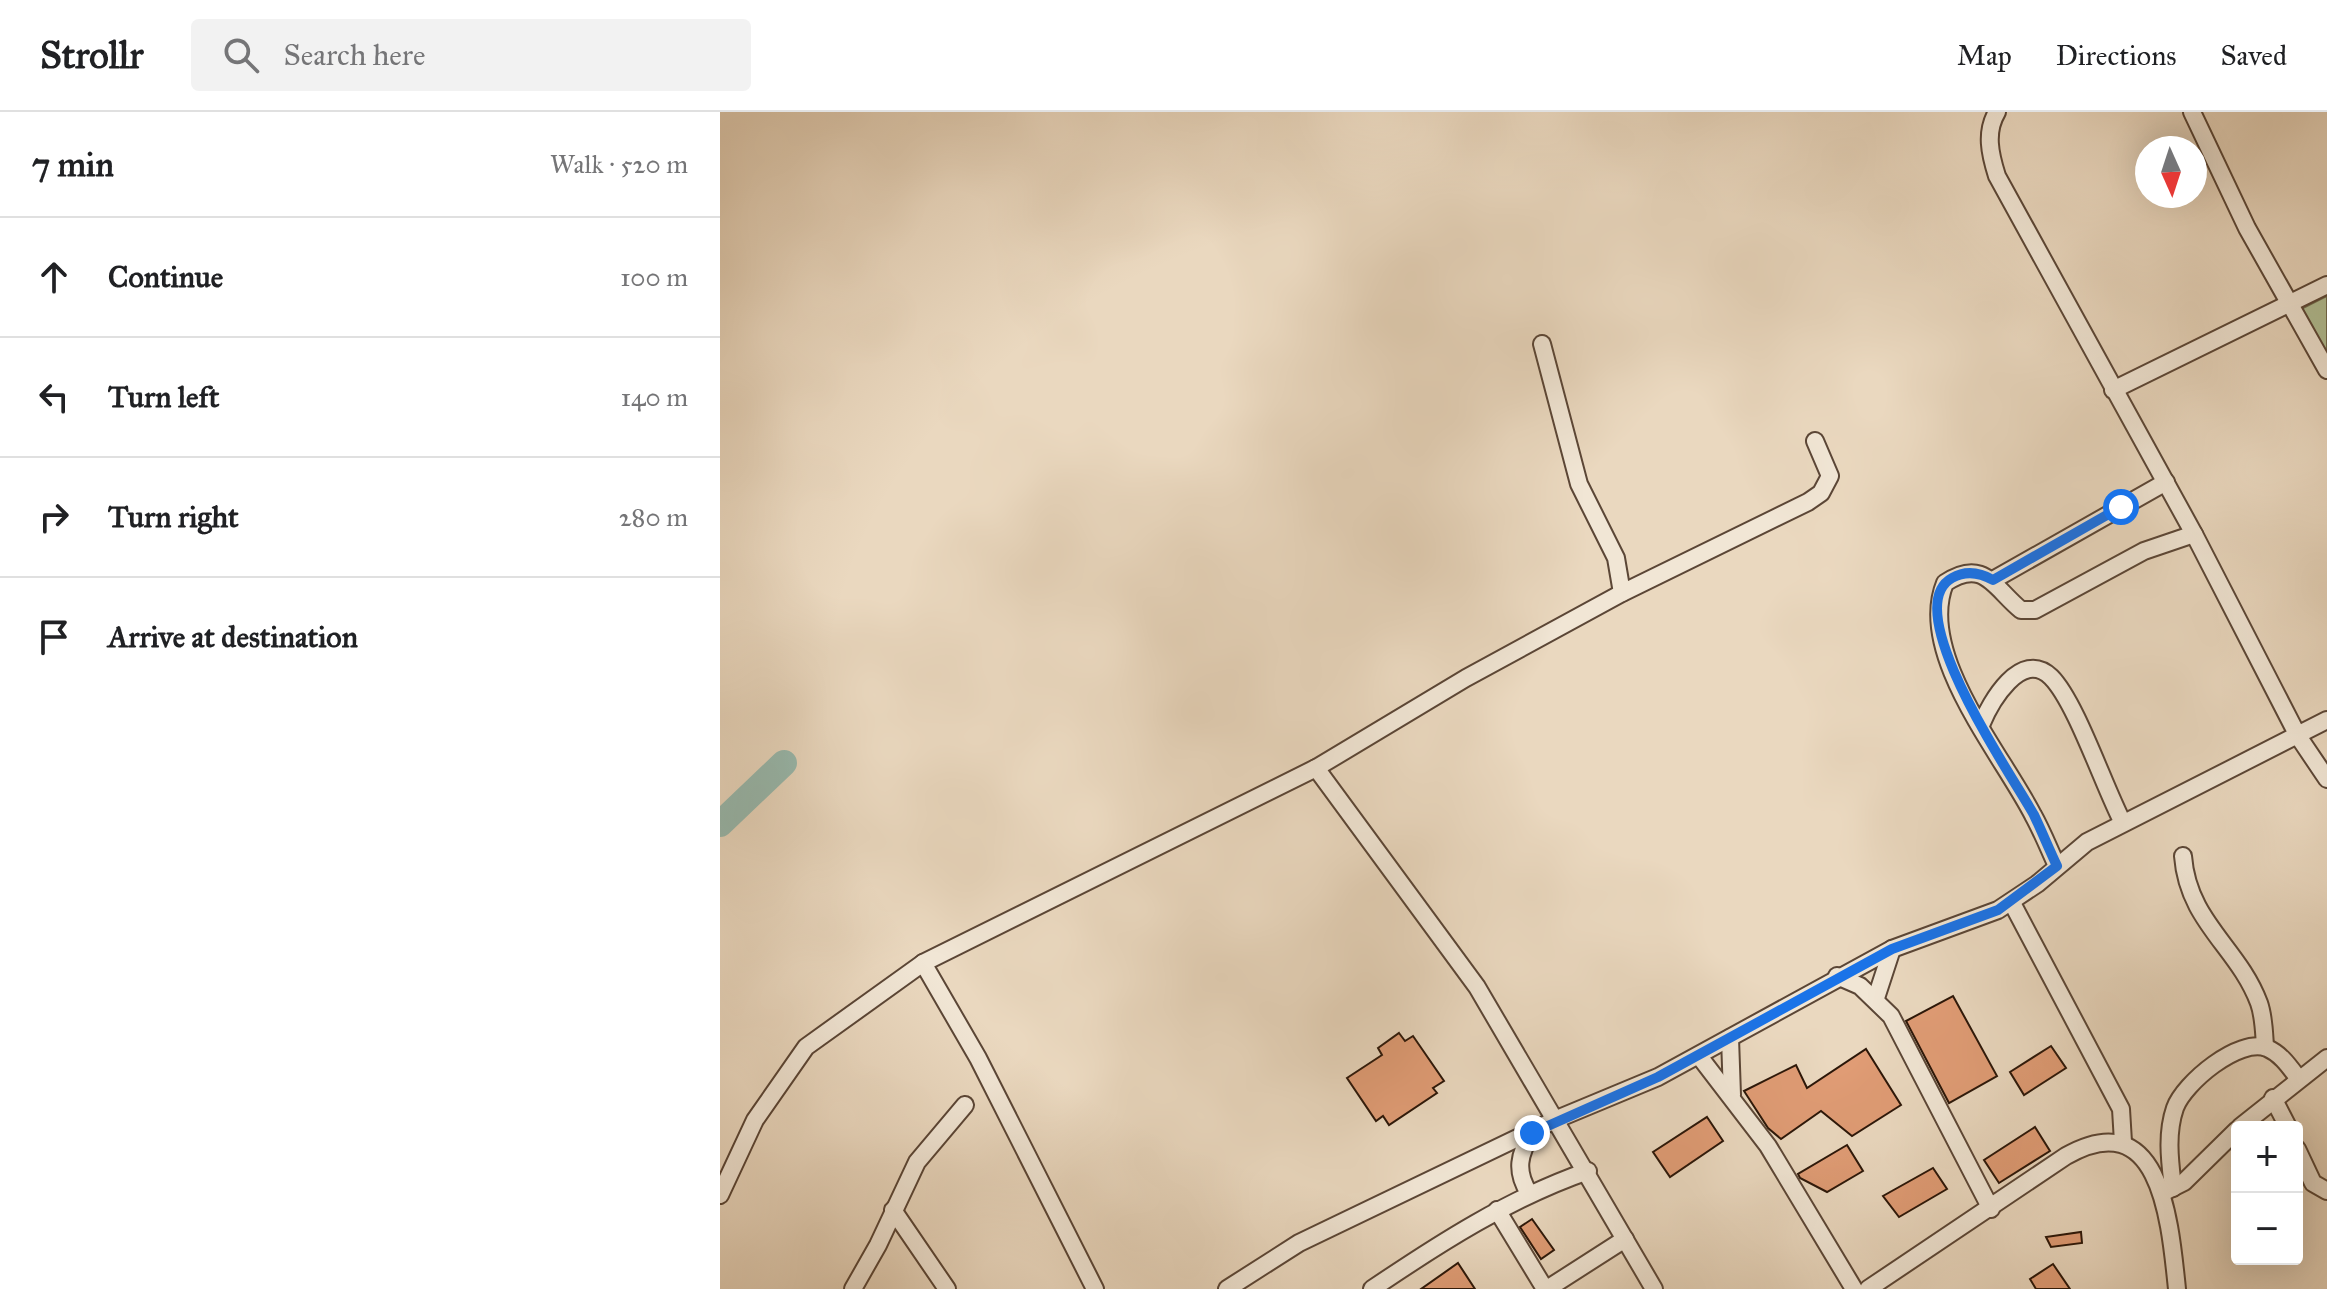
<!DOCTYPE html>
<html lang="en">
<head>
<meta charset="utf-8">
<style>
  :root { --surface:#fff; --page:#f2f2f2; --text:#202124; --muted:#757577; --line:#e0e0e0 }
  body { margin:0; font-family:"IM FELL Great Primer",serif; background:var(--page); color:var(--text) }
  .controls { position:absolute; right:24px; bottom:24px; display:grid; overflow:hidden; border-radius:8px; box-shadow:0 8px 32px #0002 }
  .controls button { width:72px; height:72px; display:grid; place-items:center; padding:0; border:0; border-bottom:2px solid var(--line); background:var(--surface); color:var(--text); font:40px sans-serif }
  .compass { position:absolute; left:1415px; top:24px; width:72px; height:72px; border-radius:50%; background:var(--surface); box-shadow:0 8px 32px #0002; rotate:177deg }
  .stop { position:absolute; width:24px; height:24px; margin:-18px; border:6px solid #1a73e8; border-radius:50%; background:#fff }
  .stop.end { background:#1a73e8; border-color:#fff; box-shadow:0 2px 8px #0008 }
  .list { margin:0; padding:0; list-style:none }
  h2 { display:flex; justify-content:space-between; align-items:center; height:104px; margin:0; padding:0 32px; font-size:34px }
  h2 small { font-size:26px; font-weight:400; color:var(--muted) }
  .list li { display:grid; grid-template-columns:52px 1fr auto; gap:24px; align-items:center; box-sizing:border-box; height:120px; padding:0 32px; border-top:2px solid var(--line) }
  .list b { display:block; font-size:30px; white-space:nowrap }
  .list em { font-size:26px; font-style:normal; color:var(--muted) }
  .icon { flex:none; width:44px; height:44px; fill:none; stroke:currentColor; stroke-width:2; stroke-linecap:round; stroke-linejoin:round }
  .map { position:relative; flex:none; width:1607px; height:1177px; overflow:hidden }
  header { display:flex; align-items:center; gap:48px; box-sizing:border-box; height:112px; padding:0 40px; background:var(--surface); border-bottom:2px solid var(--line) }
  header strong { font-size:38px }
  nav { display:flex; gap:44px; margin-inline-start:auto; font-size:28px }
  .search { width:560px; height:72px; background:var(--page); display:flex; align-items:center; gap:20px; box-sizing:border-box; padding:0 28px; border-radius:8px; color:var(--muted); font-size:30px }
  main { display:flex }
  aside { flex:1; background:var(--surface) }
  .map>svg:first-child { display:block }
  .green { fill:#b1c096; stroke:#6e6b4f; stroke-width:2 }
  .lines { fill:none; stroke-linecap:round; stroke-linejoin:round }
  .river { stroke:#98baaf; stroke-width:26 }
  .building { fill:#e09c75; stroke:#2b1608; stroke-width:2 }
  .street-casing { stroke:#5b4636; stroke-width:20 }
  .street { stroke:#f1e6d5; stroke-width:16 }
  .route { stroke:#1a73e8; stroke-width:10 }
</style>
</head>
<body>
<header>
<strong>Strollr</strong>
<div class="search"><svg class="icon" aria-label="search" viewBox="0 0 24 24"><circle cx="10" cy="10" r="6"/><path d="M15 15l6 6"/></svg>Search here</div>
<nav><a>Map</a><a>Directions</a><a>Saved</a></nav>
</header>
<main>
<aside>
<h2>7 min<small>Walk · 520 m</small></h2>
<ul class="list">
<li><svg class="icon" aria-label="ahead" viewBox="0 0 24 24"><path d="M12 20V5M6 11l6-6 6 6"/></svg><div><b>Continue</b></div><em>100 m</em></li>
<li><svg class="icon" aria-label="left" viewBox="0 0 24 24"><path d="M17 20v-9H6M10 6l-5 5 5 5"/></svg><div><b>Turn left</b></div><em>140 m</em></li>
<li><svg class="icon" aria-label="right" viewBox="0 0 24 24"><path d="M7 20v-9h11M14 6l5 5-5 5"/></svg><div><b>Turn right</b></div><em>280 m</em></li>
<li><svg class="icon" aria-label="arrive" viewBox="0 0 24 24"><path d="M6 21V4h12l-3 4 3 4H6"/></svg><div><b>Arrive at destination</b></div></li>
</ul>
</aside>
<div class="map">
<svg width="1607" height="1177" viewBox="0 0 1607 1177">
  <rect width="100%" height="100%" fill="#ead8bf"/>
  <filter id="stains"><feTurbulence type="fractalNoise" baseFrequency=".0025" numOctaves="4"/><feColorMatrix values="0 0 0 0 .2 0 0 0 0 .09 0 0 0 0 .02 0 0 0 .5 -.17"/></filter>
  <radialGradient id="worn" r=".72"><stop offset=".6" stop-color="#630" stop-opacity="0"/><stop offset="1" stop-color="#630" stop-opacity=".3"/></radialGradient>
  <path class="green" d="M1607,184V267L1573,201Z"/>
  <g class="lines">
    <path class="river" d="M0,712L64,651"/>
  </g>
  <g class="building">
    <path d="M1233,884L1277,964L1229,991L1186,909Z"/>
    <path d="M679,921L685,929L693,924L724,969L713,976L717,981L669,1013L663,1004L656,1009L627,966L662,943L658,936Z"/>
    <path d="M1331,934L1346,956L1304,983L1290,960Z"/>
    <path d="M1146,937L1181,993L1132,1024L1101,999L1061,1027L1048,1016L1024,979L1076,953L1087,976Z"/>
    <path d="M987,1005L1003,1029L950,1065L933,1040Z"/>
    <path d="M1315,1015L1330,1039L1279,1071L1264,1048Z"/>
    <path d="M1127,1033L1143,1059L1107,1080L1080,1066L1078,1062Z"/>
    <path d="M1213,1056L1227,1077L1179,1105L1163,1084Z"/>
    <path d="M812,1107L834,1138L821,1147L800,1115Z"/>
    <path d="M1361,1120L1362,1131L1331,1135L1326,1125Z"/>
    <path d="M738,1151L755,1177H701Z"/>
    <path d="M1333,1152L1350,1177H1316L1310,1167Z"/>
  </g>
  <g class="lines">
    <defs>
      <g id="street">
        <path d="M1277,0C1265,20 1270,42 1277,64L1474,422L1578,624L1607,667"/>
        <path d="M1472,0L1527,116L1607,258"/>
        <path d="M822,232L859,372L896,446L902,481"/>
        <path d="M1393,278L1607,173"/>
        <path d="M1273,468L1446,370"/>
        <path d="M1261,613C1270,591 1301,536 1331,565C1356,590 1384,675 1403,711"/>
        <path d="M596,656L757,875L934,1177"/>
        <path d="M1463,744C1468,810 1518,835 1539,891C1544,905 1544,920 1545,935"/>
        <path d="M1337,754C1329,737 1322,719 1313,703C1282,642 1196,542 1225,471C1264,445 1274,476 1301,498H1315L1424,439L1474,422"/>
        <path d="M1292,791L1401,997L1403,1030"/>
        <path d="M203,851L258,946L375,1177"/>
        <path d="M1117,864L1140,874L1171,904L1271,1097"/>
        <path d="M1156,886L1172,837"/>
        <path d="M1010,926L1012,983"/>
        <path d="M979,944L1048,1034L1134,1177"/>
        <path d="M1553,986L1568,1015"/>
        <path d="M1520,1015L1607,946"/>
        <path d="M1577,1037L1593,1071L1607,1079"/>
        <path d="M1453,1076C1450,1050 1446,1022 1455,996C1464,971 1519,925 1547,936C1561,942 1569,954 1578,966"/>
        <path d="M1446,1079L1464,1070L1517,1018"/>
        <path d="M809,1081C795,1059 799,1042 812,1021"/>
        <path d="M0,1083L35,1008L86,935L203,851L596,656L746,566L902,481L1088,390L1101,381L1110,364L1095,329"/>
        <path d="M173,1098L227,1177"/>
        <path d="M777,1098L825,1177"/>
        <path d="M133,1177L158,1133L197,1050L245,993"/>
        <path d="M507,1177L579,1131L837,1007L938,965L1172,837L1278,798L1317,772L1367,730L1607,608"/>
        <path d="M652,1177C720,1131 790,1086 868,1059"/>
        <path d="M827,1177L905,1127"/>
        <path d="M1148,1177L1346,1044C1441,990 1450,1110 1457,1177"/>
      </g>
    </defs>
    <use href="#street" class="street-casing"/>
    <use href="#street" class="street"/>
  </g>
  <g class="lines">
    <path class="route" d="M812,1021L938,965L1172,837L1278,798L1337,754C1329,737 1322,720 1314,703C1295,668 1176,497 1232,466C1246,458 1259,460 1273,468L1401,395"/>
  </g>
  <rect width="100%" height="100%" filter="url(#stains)"/>
  <rect width="100%" height="100%" fill="url(#worn)"/>
</svg>
<div class="controls">
<button>+</button>
<button>−</button>
</div>
<svg class="compass" viewBox="-18 -18 36 36"><path d="M0-13l5 13h-10z" fill="#e53935"/><path d="M0 13l5-13h-10z" fill="#757577"/></svg>
<div class="stop" style="left:1401px;top:395px"></div>
<div class="stop end" style="left:812px;top:1021px"></div>
</div>
</main>
</body>
</html>
